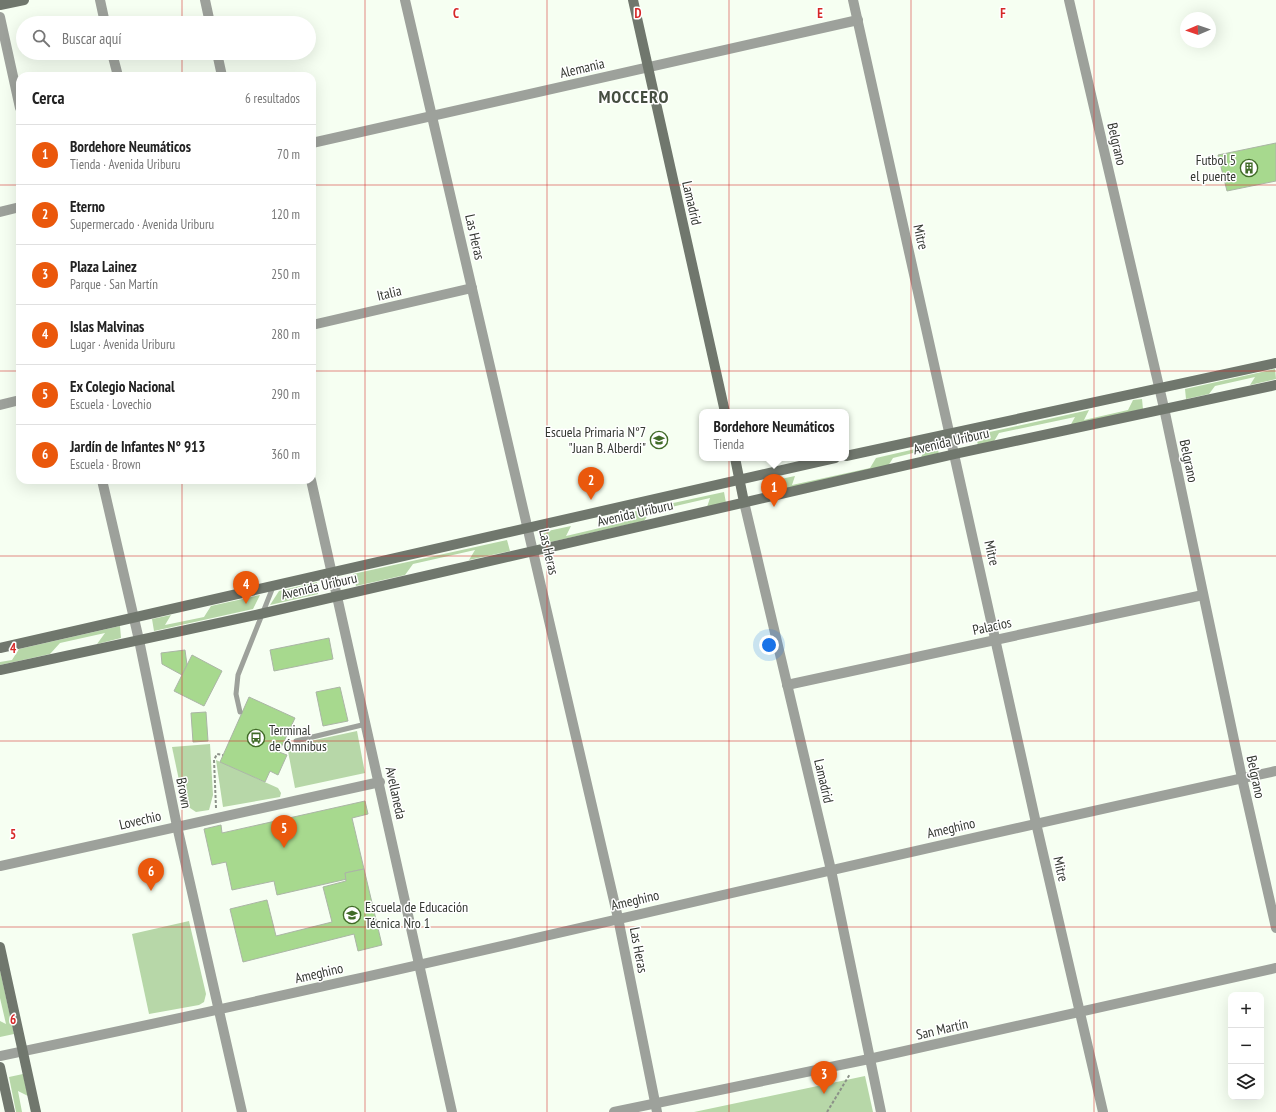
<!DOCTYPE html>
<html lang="es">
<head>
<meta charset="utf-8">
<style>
  :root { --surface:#fff; --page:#f2f2f2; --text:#222; --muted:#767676; --line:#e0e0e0; --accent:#ea580c }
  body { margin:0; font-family:"PT Sans Narrow",sans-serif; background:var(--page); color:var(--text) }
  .controls { position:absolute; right:12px; bottom:12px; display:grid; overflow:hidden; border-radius:8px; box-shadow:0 4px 16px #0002 }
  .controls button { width:36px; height:36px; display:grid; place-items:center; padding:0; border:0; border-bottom:1px solid var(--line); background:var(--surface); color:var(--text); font:20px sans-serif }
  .compass { position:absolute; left:1180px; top:12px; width:36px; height:36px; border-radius:50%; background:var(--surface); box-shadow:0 4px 16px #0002; rotate:268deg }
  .you { position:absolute; left:769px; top:645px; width:14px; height:14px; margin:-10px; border:3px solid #fff; border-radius:50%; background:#1a73e8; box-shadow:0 0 0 6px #1a73e833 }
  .badge { display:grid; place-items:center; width:26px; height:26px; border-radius:50%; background:var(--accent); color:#fff; font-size:13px; font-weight:700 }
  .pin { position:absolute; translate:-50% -33px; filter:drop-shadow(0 1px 2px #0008) }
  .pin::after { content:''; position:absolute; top:21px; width:14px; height:12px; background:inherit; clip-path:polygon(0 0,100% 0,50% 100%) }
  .popup { position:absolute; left:699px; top:409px; width:150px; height:52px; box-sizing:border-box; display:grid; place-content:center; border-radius:8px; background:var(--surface); filter:drop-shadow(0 1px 3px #0005); font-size:13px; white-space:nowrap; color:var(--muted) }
  .popup b { font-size:15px; color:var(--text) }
  .popup::after { content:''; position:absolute; left:50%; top:100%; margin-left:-8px; border:8px solid transparent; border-top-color:var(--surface) }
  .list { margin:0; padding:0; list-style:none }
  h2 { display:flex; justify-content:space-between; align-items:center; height:52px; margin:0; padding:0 16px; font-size:17px }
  h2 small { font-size:13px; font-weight:400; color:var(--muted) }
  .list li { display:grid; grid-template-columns:26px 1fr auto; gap:12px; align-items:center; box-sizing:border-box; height:60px; padding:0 16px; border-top:1px solid var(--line) }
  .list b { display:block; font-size:15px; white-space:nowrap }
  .list p { margin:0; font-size:13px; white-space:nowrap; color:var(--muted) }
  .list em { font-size:13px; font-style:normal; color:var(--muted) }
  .icon { flex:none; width:22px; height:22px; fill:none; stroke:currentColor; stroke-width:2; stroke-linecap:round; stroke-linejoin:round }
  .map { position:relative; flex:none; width:1276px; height:1112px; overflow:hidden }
  .search { position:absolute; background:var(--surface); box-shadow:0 4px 16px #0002; left:16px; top:16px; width:300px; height:44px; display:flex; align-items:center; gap:10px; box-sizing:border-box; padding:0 14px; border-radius:22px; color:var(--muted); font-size:15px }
  .panel { position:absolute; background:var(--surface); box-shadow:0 4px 16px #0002; left:16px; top:72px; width:300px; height:412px; border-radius:12px }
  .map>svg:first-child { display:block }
  .green { fill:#b7d7a8 }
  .building { fill:#a7d98e; stroke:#abb5a6 }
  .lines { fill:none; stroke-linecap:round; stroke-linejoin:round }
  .path { stroke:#8b9188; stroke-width:2; stroke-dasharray:3 2; stroke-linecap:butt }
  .lane { stroke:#9da19b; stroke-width:5 }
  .street { stroke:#9da19b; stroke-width:10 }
  .secondary { stroke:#70776d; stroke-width:10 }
  .grid { fill:none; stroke:#d62828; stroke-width:1; stroke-opacity:0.55 }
  .labels { text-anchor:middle; stroke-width:3; stroke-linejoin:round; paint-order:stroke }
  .street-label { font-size:14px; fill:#333731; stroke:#fff }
  .poi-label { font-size:14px; fill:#333731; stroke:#fff; text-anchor:end }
  .district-label { font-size:18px; font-weight:bold; letter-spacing:1px; fill:#454e41; stroke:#fff }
  .grid-label { font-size:13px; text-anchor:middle; font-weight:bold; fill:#d62828; stroke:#fff; stroke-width:3; stroke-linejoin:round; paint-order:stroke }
</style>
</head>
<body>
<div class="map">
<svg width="1276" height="1112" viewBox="0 0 1276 1112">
  <rect width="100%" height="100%" fill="#f6fff2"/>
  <g class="green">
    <path d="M1275,369L1276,379L1250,385L1255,377L1215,386L1209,394L1186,399L1185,389Z"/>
    <path d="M1142,399L1143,409L1070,426L1075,417L999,433L993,443L978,446L976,435L1089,410L1084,420L1128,410L1133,400Z"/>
    <path d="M937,444L939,455L920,459L925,450L893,458L888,466L768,493L766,482L795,476L792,485L870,468L876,458Z"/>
    <path d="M724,492L726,503L707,507L710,498L650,512L644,521L546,543L543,532L571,526L566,536L621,523L627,513Z"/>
    <path d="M507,540L510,551L469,560L475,550L413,564L405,575L356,586L353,574Z"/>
    <path d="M317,582L318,594L270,605L279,591Z"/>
    <path d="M260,595L253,609L154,631L152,619L171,615L165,625L204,617L211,606Z"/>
    <path d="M120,626L121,638L97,644L105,633L60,643L50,654L0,665V662L12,660L19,649Z"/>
    <path d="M357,731L365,773L295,788L287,746Z"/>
    <path d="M210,744L213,795L209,810L196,812L184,804L172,747Z"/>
    <path d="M216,760L278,788L281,793L280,797L223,807Z"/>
    <path d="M189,921L206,994L204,1002L199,1005L149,1014L132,934Z"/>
    <path d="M0,970L14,1034L0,1037V1021L6,1024L0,998Z"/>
    <path d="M23,1074L28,1096L18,1091L22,1112H16L9,1077Z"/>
    <path d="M865,1076L873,1112H694Z"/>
  </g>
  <g class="building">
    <path d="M1276,143V181L1227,191L1218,155Z"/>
    <path d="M329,638L333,659L274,671L270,650Z"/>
    <path d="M185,650L187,665L182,675L162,664L161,653Z"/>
    <path d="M192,655L222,671L204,706L174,691Z"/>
    <path d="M340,687L348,721L323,726L316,692Z"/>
    <path d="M249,697L295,718L279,752L287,755L278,775L270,771L265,782L220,762Z"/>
    <path d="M206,712L208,741L193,742L191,713Z"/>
    <path d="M365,801L368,814L352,818L364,869L345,873L347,879L277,895L274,881L232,890L226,862L212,865L204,829L221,825L222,833Z"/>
    <path d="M364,869L382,945L358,951L354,934L243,962L230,909L267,900L276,936L332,922L323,887L346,881L345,873Z"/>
  </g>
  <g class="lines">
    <g class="path">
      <path d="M216,808L214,760L217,754L223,755"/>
      <path d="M827,1112L850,1074"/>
    </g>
    <g class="lane">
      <path d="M240,712L236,694L238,675L273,587"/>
      <path d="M296,741L366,724"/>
    </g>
    <g class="street">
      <path d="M100,0L105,23"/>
      <path d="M205,0L210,23"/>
      <path d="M405,0L618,918L657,1112"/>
      <path d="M853,0L1036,823L1103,1112"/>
      <path d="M1069,0L1164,408L1242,778L1276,928"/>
      <path d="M0,17L20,108"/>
      <path d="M112,53L118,76"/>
      <path d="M217,53L222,76"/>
      <path d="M312,143L858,20"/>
      <path d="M0,212L20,207"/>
      <path d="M312,325L472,288"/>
      <path d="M0,405L20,400"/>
      <path d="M102,480L139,640L177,826L242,1112"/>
      <path d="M311,480L452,1112"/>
      <path d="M744,502L831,870L881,1112"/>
      <path d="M787,685L1203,595"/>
      <path d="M0,866L380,782"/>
      <path d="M0,1056C427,968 850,862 1276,771"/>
      <path d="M614,1112L869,1059L1276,968"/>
    </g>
    <g class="secondary">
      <path d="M633,0L725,412"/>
      <path d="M0,5L24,0"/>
      <path d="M846,456L1276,363"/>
      <path d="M735,458L744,502"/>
      <path d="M0,648L835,458"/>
      <path d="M0,670L260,614L955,454L1276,385"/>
      <path d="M0,947L36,1112"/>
      <path d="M0,1067L10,1112"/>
    </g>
  </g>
  <path class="grid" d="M182,0V23M365,0V1112M547,0V1112M729,0V1112M911,0V1112M1094,0V1112M182,53V76M0,185H20M312,185H1276M0,371H20M312,371H1276M182,480V1112M0,556H1276M0,741H1276M0,927H1276"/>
  <defs>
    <symbol id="building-ring" viewBox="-11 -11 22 22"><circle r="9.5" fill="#fff" stroke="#416b28" stroke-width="1.5"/><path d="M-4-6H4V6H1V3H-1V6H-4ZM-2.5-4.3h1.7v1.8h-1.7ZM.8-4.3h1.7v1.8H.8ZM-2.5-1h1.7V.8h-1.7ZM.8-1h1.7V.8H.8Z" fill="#416b28"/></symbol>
    <symbol id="school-ring" viewBox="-11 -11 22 22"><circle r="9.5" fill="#fff" stroke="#416b28" stroke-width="1.5"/><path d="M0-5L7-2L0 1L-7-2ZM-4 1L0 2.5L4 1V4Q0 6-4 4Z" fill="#416b28"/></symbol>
    <symbol id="bus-ring" viewBox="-11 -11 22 22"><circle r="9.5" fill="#fff" stroke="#416b28" stroke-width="1.5"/><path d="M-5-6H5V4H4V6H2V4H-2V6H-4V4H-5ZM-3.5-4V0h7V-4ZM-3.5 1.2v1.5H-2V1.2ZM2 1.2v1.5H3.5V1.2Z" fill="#416b28"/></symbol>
  </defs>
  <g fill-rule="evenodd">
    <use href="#building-ring" x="1239" y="158" width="20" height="20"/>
    <use href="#school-ring" x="649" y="430" width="20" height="20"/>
    <use href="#bus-ring" x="246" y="728" width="20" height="20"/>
    <use href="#school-ring" x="342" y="905" width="20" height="20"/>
  </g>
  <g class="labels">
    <g class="street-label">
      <text transform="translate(582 68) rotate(-13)" y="5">Alemania</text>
      <text transform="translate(1117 144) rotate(77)" y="5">Belgrano</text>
      <text transform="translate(692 203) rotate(77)" y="5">Lamadrid</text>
      <text transform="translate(475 237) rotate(77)" y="5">Las Heras</text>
      <text transform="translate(921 237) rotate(77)" y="5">Mitre</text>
      <text transform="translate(389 293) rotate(-13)" y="5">Italia</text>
      <text transform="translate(951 441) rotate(-13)" y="5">Avenida Uriburu</text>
      <text transform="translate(1189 461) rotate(78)" y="5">Belgrano</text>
      <text transform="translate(635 513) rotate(-13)" y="5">Avenida Uriburu</text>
      <text transform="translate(549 552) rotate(77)" y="5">Las Heras</text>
      <text transform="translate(992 553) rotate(77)" y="5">Mitre</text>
      <text transform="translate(319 586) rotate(-13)" y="5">Avenida Uriburu</text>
      <text transform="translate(992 626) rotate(-12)" y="5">Palacios</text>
      <text transform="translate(1256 777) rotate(78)" y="5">Belgrano</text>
      <text transform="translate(824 781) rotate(77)" y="5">Lamadrid</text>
      <text transform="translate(184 793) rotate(79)" y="5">Brown</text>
      <text transform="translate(396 793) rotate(78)" y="5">Avellaneda</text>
      <text transform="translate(140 820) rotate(-13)" y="5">Lovechio</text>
      <text transform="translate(951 828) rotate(-13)" y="5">Ameghino</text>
      <text transform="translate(1061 869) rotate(77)" y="5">Mitre</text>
      <text transform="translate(635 900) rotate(-13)" y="5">Ameghino</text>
      <text transform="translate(639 950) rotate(79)" y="5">Las Heras</text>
      <text transform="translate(319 973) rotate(-13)" y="5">Ameghino</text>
      <text transform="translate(942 1029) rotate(-13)" y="5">San Martín</text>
    </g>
    <g class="poi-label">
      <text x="1236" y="165">Futbol 5<tspan x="1236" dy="16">el puente</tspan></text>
      <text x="646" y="437">Escuela Primaria N°7<tspan x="646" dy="16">"Juan B. Alberdi"</tspan></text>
      <text x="269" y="735" text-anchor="start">Terminal<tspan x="269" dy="16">de Ómnibus</tspan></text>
      <text x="365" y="912" text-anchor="start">Escuela de Educación<tspan x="365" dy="16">Técnica Nro 1</tspan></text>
    </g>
    <g class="district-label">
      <text x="634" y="103">MOCCERO</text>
    </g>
  </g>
  <g class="grid-label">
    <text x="456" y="18">C</text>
    <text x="638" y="18">D</text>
    <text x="820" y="18">E</text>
    <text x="1003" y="18">F</text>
    <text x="13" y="653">4</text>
    <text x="13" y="839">5</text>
    <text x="13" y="1024">6</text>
  </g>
</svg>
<div class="controls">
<button>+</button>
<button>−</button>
<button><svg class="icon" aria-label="layers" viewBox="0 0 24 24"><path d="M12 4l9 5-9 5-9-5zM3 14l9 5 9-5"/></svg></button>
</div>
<svg class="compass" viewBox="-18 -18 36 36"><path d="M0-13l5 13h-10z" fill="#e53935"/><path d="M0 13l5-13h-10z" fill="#767676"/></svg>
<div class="you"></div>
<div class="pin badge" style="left:774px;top:507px">1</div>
<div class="popup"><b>Bordehore Neumáticos</b>Tienda</div>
<div class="pin badge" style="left:591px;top:500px">2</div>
<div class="pin badge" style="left:824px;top:1094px">3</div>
<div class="pin badge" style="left:246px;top:604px">4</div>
<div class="pin badge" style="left:284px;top:848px">5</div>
<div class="pin badge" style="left:151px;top:891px">6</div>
<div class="search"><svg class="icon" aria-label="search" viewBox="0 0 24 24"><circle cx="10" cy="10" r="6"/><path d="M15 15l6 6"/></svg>Buscar aquí</div>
<section class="panel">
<h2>Cerca<small>6 resultados</small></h2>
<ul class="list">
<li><span class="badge">1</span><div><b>Bordehore Neumáticos</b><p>Tienda · Avenida Uriburu</p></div><em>70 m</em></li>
<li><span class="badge">2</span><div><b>Eterno</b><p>Supermercado · Avenida Uriburu</p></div><em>120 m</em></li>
<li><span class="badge">3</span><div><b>Plaza Lainez</b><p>Parque · San Martín</p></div><em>250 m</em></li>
<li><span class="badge">4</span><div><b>Islas Malvinas</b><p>Lugar · Avenida Uriburu</p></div><em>280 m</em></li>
<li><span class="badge">5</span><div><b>Ex Colegio Nacional</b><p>Escuela · Lovechio</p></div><em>290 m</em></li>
<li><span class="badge">6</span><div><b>Jardín de Infantes N° 913</b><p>Escuela · Brown</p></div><em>360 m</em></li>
</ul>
</section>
</div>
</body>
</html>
